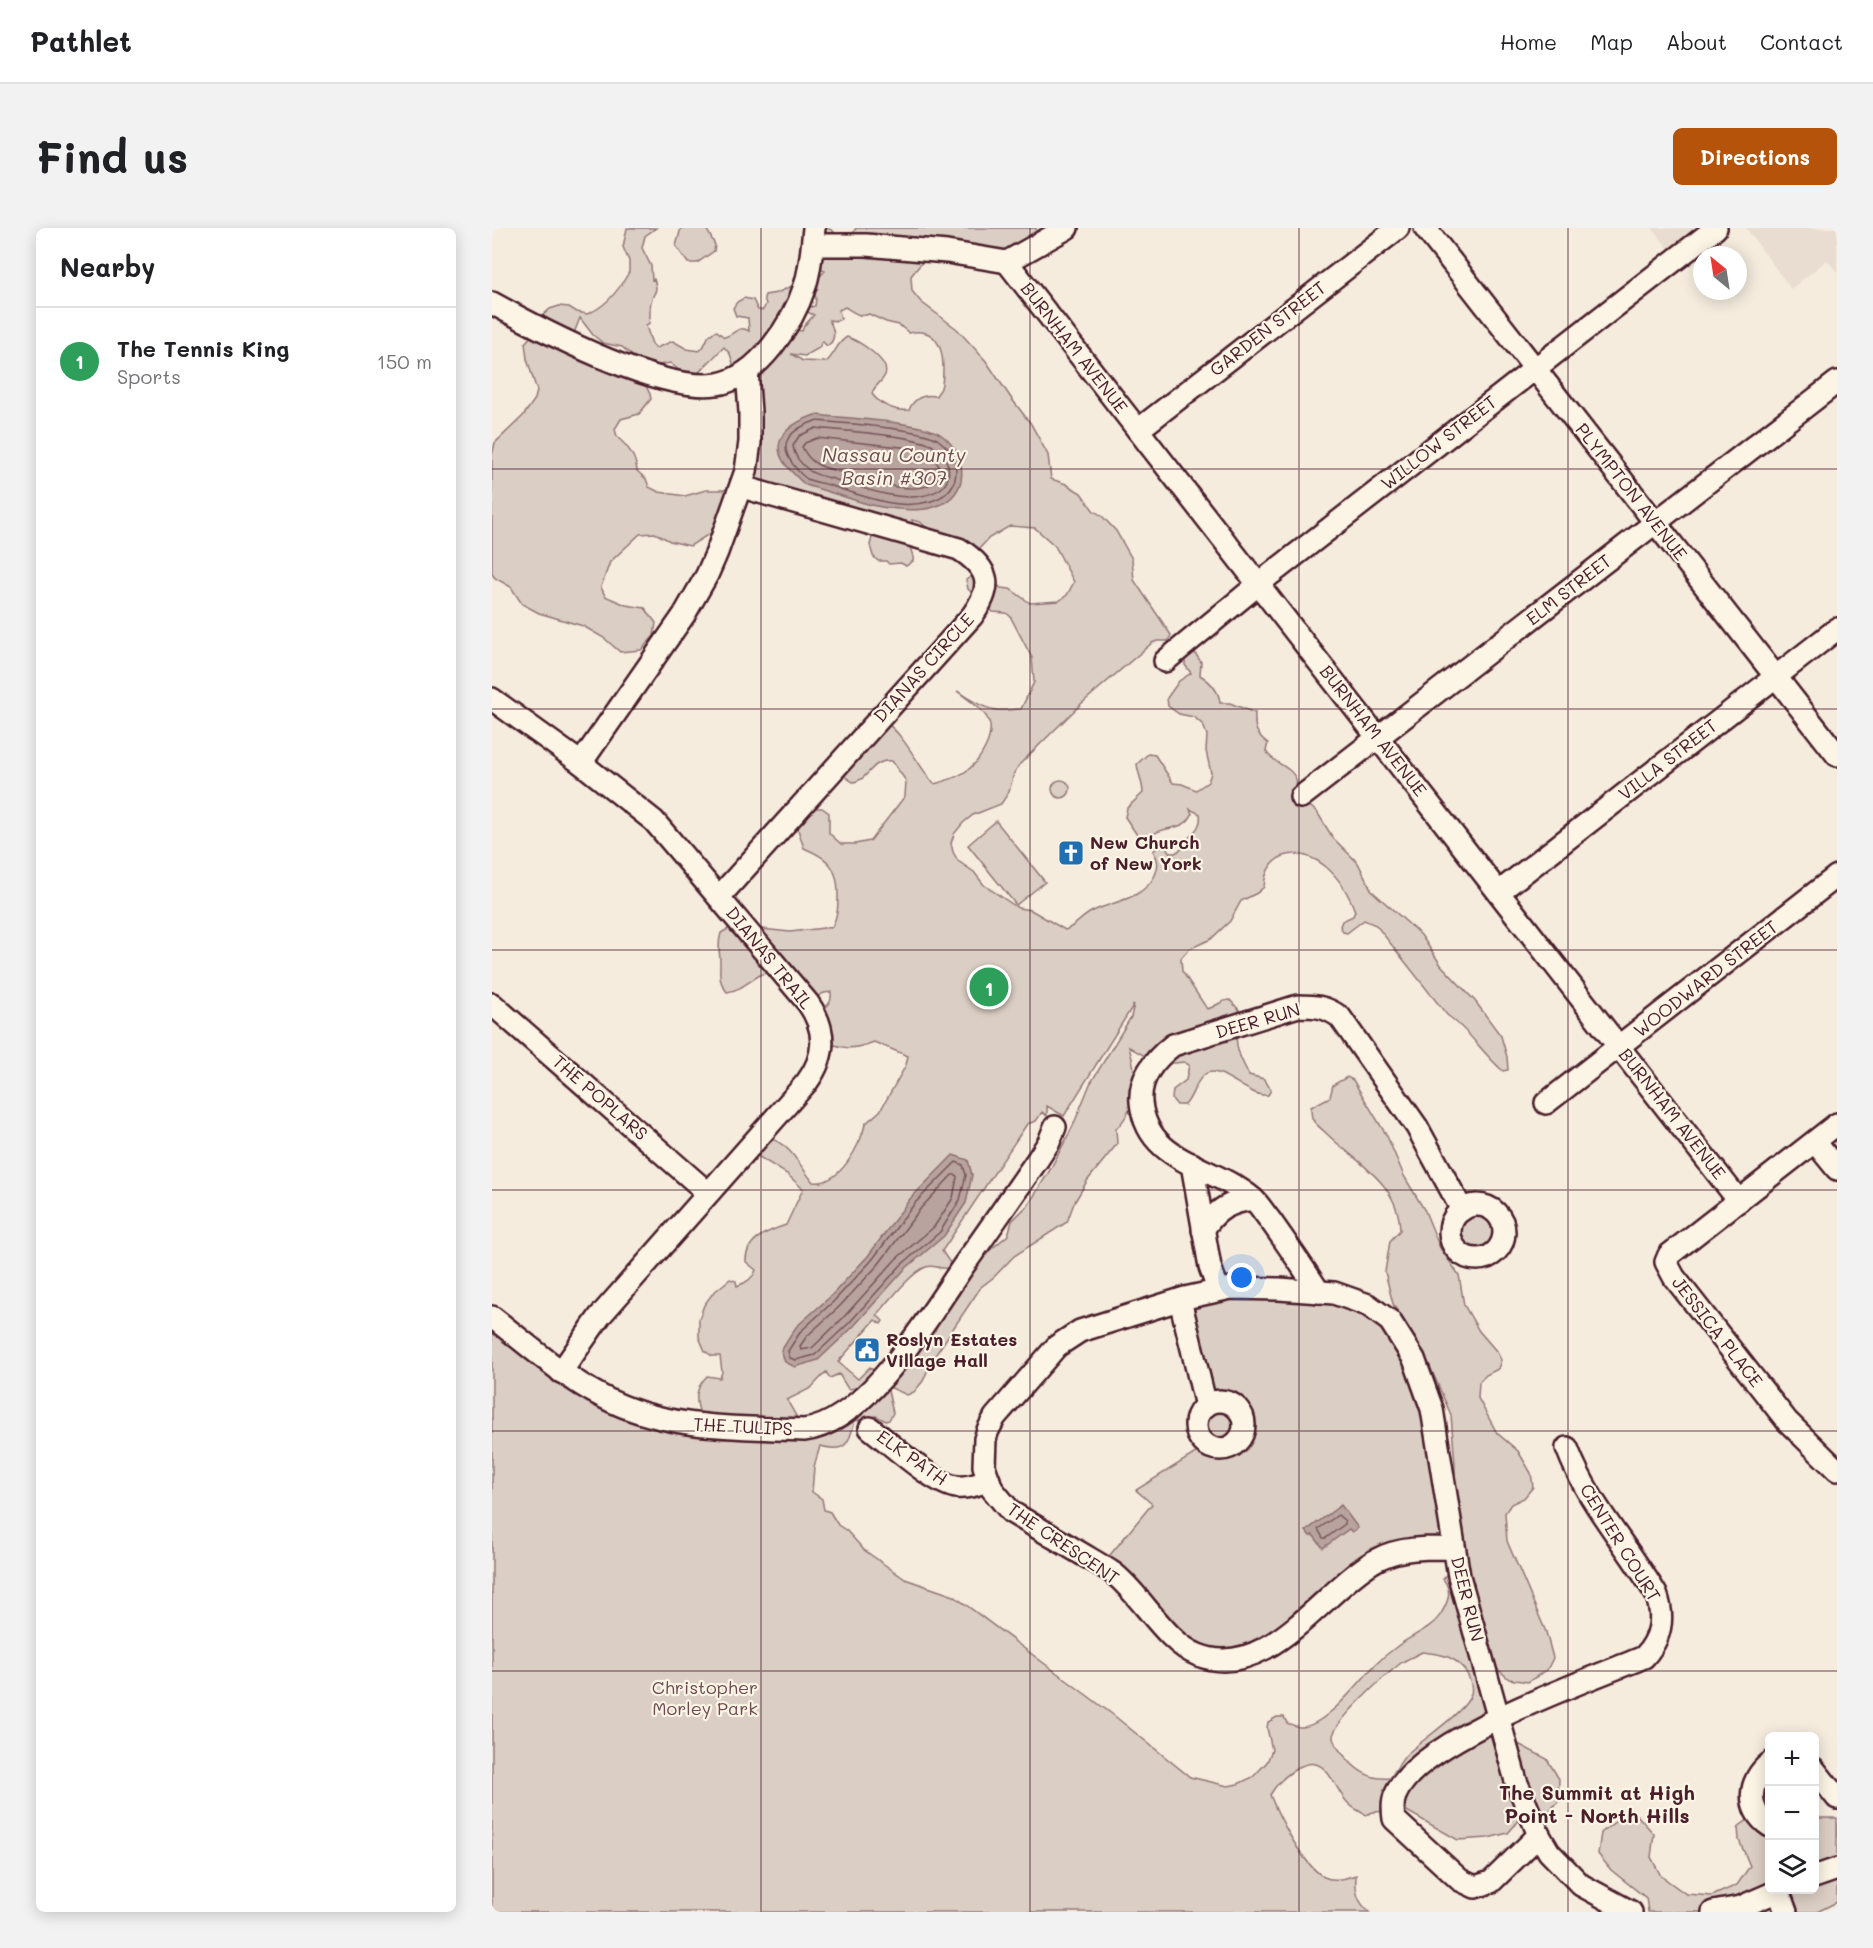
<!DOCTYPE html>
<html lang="en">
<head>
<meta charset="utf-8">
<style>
  :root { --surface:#fff; --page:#f2f2f2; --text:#202124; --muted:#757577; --line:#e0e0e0; --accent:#b45309 }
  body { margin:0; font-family:Mali,sans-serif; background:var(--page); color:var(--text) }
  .controls { position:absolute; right:18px; bottom:18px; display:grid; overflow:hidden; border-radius:9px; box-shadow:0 3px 15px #0003 }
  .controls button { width:54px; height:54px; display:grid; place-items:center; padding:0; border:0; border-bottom:2px solid var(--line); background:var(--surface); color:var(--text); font:30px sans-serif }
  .compass { position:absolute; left:1201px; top:18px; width:54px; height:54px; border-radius:50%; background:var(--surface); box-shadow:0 3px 15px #0003; rotate:330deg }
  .you { position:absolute; left:750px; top:1050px; width:21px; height:21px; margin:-15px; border:4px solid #fff; border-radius:50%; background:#1a73e8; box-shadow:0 0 0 9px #1a73e833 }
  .badge { display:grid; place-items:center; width:39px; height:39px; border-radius:50%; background:var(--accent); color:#fff; font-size:20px; font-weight:700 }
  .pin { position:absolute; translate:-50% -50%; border:3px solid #fff; box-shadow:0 2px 6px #0006 }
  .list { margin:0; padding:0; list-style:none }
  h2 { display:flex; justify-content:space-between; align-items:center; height:78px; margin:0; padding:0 24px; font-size:26px }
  h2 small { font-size:20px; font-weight:400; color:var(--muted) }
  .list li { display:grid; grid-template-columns:39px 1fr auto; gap:18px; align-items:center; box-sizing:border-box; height:108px; padding:0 24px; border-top:2px solid var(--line) }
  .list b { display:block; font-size:22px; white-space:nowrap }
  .list p { margin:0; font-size:20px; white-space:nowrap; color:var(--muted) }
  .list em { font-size:20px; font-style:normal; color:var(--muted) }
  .icon { flex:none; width:33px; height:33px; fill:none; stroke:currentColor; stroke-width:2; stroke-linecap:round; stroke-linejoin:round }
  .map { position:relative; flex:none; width:1345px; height:1684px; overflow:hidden; border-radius:9px }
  header { display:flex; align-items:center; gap:36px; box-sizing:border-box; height:84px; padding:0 30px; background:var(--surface); border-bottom:2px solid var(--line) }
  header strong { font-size:28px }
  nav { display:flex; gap:33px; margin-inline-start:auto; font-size:21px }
  .intro { display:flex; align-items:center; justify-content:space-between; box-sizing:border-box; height:144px; padding:0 36px }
  h1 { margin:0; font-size:42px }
  .button { padding:15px 27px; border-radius:9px; background:var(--accent); color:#fff; font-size:21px; font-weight:700 }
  main { display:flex; gap:36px; padding:0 36px }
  aside { flex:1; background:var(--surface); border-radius:9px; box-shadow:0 3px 15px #0003 }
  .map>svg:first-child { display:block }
  .built { fill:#e8ddd0 }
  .green { fill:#dbcec4; stroke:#927678; stroke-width:1.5; fill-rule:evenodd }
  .water { fill:#b8a39e; stroke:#8c6e70; stroke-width:1.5 }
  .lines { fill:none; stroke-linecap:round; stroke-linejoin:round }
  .shore { stroke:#765459; stroke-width:1.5 }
  .minor-casing { stroke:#4a1f2b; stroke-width:26 }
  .minor { stroke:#fcf5e5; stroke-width:21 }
  .grid { fill:none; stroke:#4a1f2b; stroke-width:1.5; stroke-opacity:0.55 }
  .labels { text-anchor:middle; stroke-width:4.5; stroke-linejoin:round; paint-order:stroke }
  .street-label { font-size:18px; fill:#4a1f2b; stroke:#fcf5e5 }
  .poi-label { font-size:18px; font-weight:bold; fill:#4a1f2b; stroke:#fcf5e5; text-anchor:start }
  .park-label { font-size:18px; fill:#6e4b51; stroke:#fcf5e5 }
  .water-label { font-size:20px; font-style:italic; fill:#704d53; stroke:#fcf5e5 }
  .neighbourhood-label { font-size:20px; font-weight:bold; fill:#4a1f2b; stroke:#fcf5e5 }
</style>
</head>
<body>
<header>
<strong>Pathlet</strong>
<nav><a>Home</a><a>Map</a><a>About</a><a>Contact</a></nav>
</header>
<div class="intro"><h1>Find us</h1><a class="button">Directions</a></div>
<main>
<aside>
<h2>Nearby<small></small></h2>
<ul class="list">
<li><span class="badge" style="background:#2e9e5b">1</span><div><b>The Tennis King</b><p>Sports</p></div><em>150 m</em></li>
</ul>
</aside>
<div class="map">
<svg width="1345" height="1684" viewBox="0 0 1345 1684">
  <rect width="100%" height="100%" fill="#f5ecde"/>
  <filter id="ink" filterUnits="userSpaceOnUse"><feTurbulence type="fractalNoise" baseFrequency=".0167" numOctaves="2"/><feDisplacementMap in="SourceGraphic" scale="12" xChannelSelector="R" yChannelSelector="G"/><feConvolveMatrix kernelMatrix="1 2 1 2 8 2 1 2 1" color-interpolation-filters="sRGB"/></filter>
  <g filter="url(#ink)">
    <g class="built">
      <path d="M1160,0H1223L1184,30Z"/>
      <path d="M1254,0H1345V44L1335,32L1299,61Z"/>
    </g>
    <g class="green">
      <path d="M135,0H164L153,8L150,20L159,38L160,52L162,51C167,65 161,64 159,74C157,81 159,88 157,95L154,98L160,116L164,120L181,113L195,121L207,123C216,118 212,106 225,103L232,109C243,107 245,96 257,103L256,90L244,88L241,80L245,74L252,70L261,72L266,82H271L274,76L272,70L273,67L285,65L302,57L310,75L319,79L323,78C327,59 313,63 333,43L322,35L327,0C338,0 341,1 347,10L357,12L364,0H544V10L520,25L432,32L419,48L420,63L429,74L465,101L494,133L519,170L539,196L556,227L559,251L574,256L589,265L601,282L610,288L624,303L640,331L642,352L679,407L676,413H665L660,415L589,476L528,536L522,545L517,564L509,576L481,587L471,595L462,606L459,615L461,624L466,633L482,644L492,657L526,680L539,682L573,702C584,698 590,688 601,683C622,673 649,672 662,649C667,639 667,632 661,623L670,617L674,619L678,625H683L690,621C694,607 711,603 708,586L698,581L700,586C695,599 682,599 671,602C662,604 657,610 647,610L633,589L635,580L651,565C651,555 646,546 645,536L656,526L663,527L681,555L690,556L704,562L716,554L719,545L714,523L715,507L711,497L702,489L687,486L676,478L675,470L687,453L699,445L693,437V427L701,422L709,434L708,447C719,454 727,462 728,475H738L763,485C762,499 764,507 776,515L774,523C781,536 799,538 804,551C806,557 802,561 803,566L825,584L841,610L866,635L880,663L929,707L949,737L983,773L1009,808L1015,829L1016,842L1011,843C991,826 977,802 955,787L884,697L872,692L855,705L851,704L848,698L850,693L861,688L863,683C857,667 847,650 834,639C809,618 774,622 772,659L765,665L749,673L738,693L719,711L697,721L689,730L690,743L715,781C724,779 729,772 738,772L749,784C748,791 746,797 745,804C742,820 750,833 757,847L772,851L779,862L776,867C756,870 728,835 713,846C703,853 701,869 693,877H685L680,871L681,862L694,852L697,837L692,834C666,838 658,831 637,819C646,850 648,876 624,901L625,916L595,953L582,975L575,994L522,1028L502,1049L489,1059L440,1132L431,1153L422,1164L415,1167L395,1158L401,1185L397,1192L394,1193L384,1188L363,1193C356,1216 355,1225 328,1218L322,1239L320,1264L330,1271L332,1282L338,1284L346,1297L355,1303L372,1322L413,1351L462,1368L620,1486L698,1549L736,1558L746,1556L761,1549L775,1534L780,1522L775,1500L776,1494L785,1489H792L795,1495C799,1496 805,1499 808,1499C832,1500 867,1454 882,1438C888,1432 896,1425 903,1420C917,1408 941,1401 950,1384C957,1372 960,1362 951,1351L959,1340L963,1271V1236L959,1187L937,1136L901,1076L893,1044L898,1013L908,1002C907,954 864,935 834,905C830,901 824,897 821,892C819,889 819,883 819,879L838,869L841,857L855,849L861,852L895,908L912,948L933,983L948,1020L967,1047L972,1077L987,1103L1005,1124L1009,1132L1006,1141L994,1147L987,1154L986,1170L1005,1205L1026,1223L1039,1245L1041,1259L1032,1270L1019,1276L1013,1285L1015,1313L1054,1404L1061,1430L1055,1442L1036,1454L1017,1451L1003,1439L1005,1505L1055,1531L1067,1551L1066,1574L1053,1587L1030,1589L1016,1605L996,1610L966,1612L913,1582L881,1584L874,1587C867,1583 860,1580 855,1574C840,1557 834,1522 804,1541C792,1548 785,1555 778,1567C787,1589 811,1637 832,1649C842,1654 854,1650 864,1647C863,1664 865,1673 877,1684H0V1089L113,1171L209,1189C203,1173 202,1161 215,1148L228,1150L230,1144L228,1128H220L213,1123L207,1109V1091L212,1077L221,1065L238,1051L244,1053L245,1058C254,1055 261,1051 264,1042L254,1034C253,1011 276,1003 294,997L311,961L295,946L267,929L262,924L276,910C298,915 307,937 321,954C347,958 369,917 373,896L388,883L414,837L416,828L382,814C359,823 350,821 327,811L328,782C337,778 340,774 339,764L332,765L321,771C310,764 280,739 268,747C256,754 249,762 235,764C226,752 228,748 228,735C228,723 225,717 229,705L241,698L298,704L340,699C346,687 346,679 346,666C346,639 336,630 312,620C307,604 300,594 314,580H330L337,585V605L349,616H363L378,613L413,568L414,553L400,533C378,531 378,552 361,554L346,544L393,494C412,506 426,538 442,556C466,550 482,543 493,520C496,514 499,504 498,497C495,483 475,471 465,463C478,471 490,480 505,482C512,483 521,481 529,481L542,454L540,430L518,388L514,385L501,384L476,361L474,352L485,344L498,350L509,360L518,361L538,375L567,373L575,367L582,354L563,318L543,300L518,298L497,310L487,321L466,326L428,294L420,292C423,301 416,309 418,318C419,325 422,326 421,333L414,338L409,335L397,336L394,333H386L381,328L378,317L381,306L256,268L226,305L217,306L198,318L178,313L163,305L148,306L118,334L109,359L113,368L134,377L153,380L164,395L162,408L149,422L128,424L112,410L91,398L47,385L30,376L19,359L3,350L0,346V227L3,215L31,188L43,171L45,163L35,131L33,115L47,99L49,89L58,81L67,78L77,79L85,84L95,86C114,79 127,62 137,44V33L131,19ZM353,79C361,84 368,90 377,86L394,94L407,97L417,105C443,99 451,118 451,140C451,146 451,154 449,160C448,163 445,165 444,168C431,166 422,170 417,182C404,184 388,177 380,166C382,157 389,156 393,147C399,133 367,113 355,109C344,115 344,126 334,134L311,133L299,126L313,128L327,120L330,113L335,118C345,112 342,101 337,92L344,93L349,91L347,82ZM312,80L315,84L322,87L312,98L310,103L303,102L291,122L289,120ZM88,90L101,107L111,115L130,119L143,130L154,136L167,137L178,135L192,146L204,147L232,119L238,126L241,135L239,144L256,185L251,254L232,262H214L193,268L167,264L157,259L154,251L145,243C144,229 136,218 125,209L123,201L129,191L147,186L159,171L158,166L150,150L89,119L82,105ZM642,776L639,789L598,856L581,898L558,942L537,976L520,993L516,1007L485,1033L338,1192L312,1202L295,1172L319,1160L334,1144L338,1150L347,1146L356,1161L365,1160L382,1143L378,1139L366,1151L346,1134L383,1092L389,1096L391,1093L385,1087C397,1074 418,1045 434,1039C442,1036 449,1042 457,1040L458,1035L450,1023L535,896L544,893L550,884L555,888V878L572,888ZM930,1424C948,1426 963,1427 974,1444C978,1451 981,1458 979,1466C974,1484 928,1513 914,1527C908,1534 903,1543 898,1550C881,1552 868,1545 857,1533C851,1526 843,1519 841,1510C839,1496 896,1445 909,1435C915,1431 923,1428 930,1424Z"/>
      <path d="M189,0H214L223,17L222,23L205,35H196L184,18Z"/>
      <circle cx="569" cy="561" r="9"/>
      <path d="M504,593L553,654L524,677L476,617Z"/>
      <circle cx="985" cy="1004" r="27"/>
      <path d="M726,1061L876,1077L922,1131L962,1320L906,1323L783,1413L720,1431L609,1338L660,1276L644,1262L715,1218C703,1209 702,1197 708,1184L688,1072Z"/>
      <path d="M1145,1587L1162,1606L1159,1629L1169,1648L1194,1666L1220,1668L1245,1657L1258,1638L1247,1612L1246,1599L1257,1591H1277L1278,1662H1322L1323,1590H1345V1674L1325,1684H1156L1154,1670L1119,1642L1106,1626L1109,1605L1129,1589Z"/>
    </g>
    <g class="water">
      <path d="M323,187C350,190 427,193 448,206C473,223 480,261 450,276C433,284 415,282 397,280C378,279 358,270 340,265C332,262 322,260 314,257C309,254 305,249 301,245C272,217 293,197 323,187Z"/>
      <path d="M461,927L476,932L480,947L474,975L452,1008L413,1041L361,1099L326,1132L303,1139L293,1134L289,1123L304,1099L338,1069L376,1028L418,971Z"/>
      <path d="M849,1277L866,1300L860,1304L857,1301L831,1320L821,1307L818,1308L814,1303Z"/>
    </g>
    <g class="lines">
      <g class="shore">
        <path d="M323,193C348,195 426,200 445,211C455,218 464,229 464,241C465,278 418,280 389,273C372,269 354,263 337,257C330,255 321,254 315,251C308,246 301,237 297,230C286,210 306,199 323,193Z"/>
        <path d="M324,200C349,203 423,207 441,218C451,225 459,236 456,249C454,262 440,266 429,268C403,273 369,259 344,252C336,249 325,248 318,243C310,237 302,228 301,218L307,208Z"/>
        <path d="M325,210L418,220L435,225L444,233L447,239V248C434,274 372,251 352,245C343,242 333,241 325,236C319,233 313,225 310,219L313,215Z"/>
        <path d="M464,934L471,937L474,947L468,972L448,1004L409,1037L357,1095L323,1127L304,1132L298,1130L296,1123L309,1103L342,1073L380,1032L423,975Z"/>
        <path d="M460,947H464L465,949L461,970L442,999L404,1031L351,1090L320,1120L309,1122L308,1118L315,1108L347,1079L386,1037L429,980Z"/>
        <path d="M846,1287L853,1293V1296L834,1310H831L826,1301Z"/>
      </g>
      <defs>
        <g id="minor">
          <path d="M933,0L1345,527"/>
          <path d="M321,17H374L455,24L515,34L575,0"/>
          <path d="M515,34L1247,973"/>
          <path d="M0,75C51,103 168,165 225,156C266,150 301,95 313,58C319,40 320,19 322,0"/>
          <path d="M646,202L906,0"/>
          <path d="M673,433L779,346L1224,0"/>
          <path d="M0,471L89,535L162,593L316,775C335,802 334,828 315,854L108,1088L69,1144"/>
          <path d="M89,535L192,387L215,347L225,324L254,243L258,214V184L255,143"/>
          <path d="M809,569L1345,154"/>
          <path d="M1007,664L1345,401"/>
          <path d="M227,669L480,388C502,358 498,341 467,321L250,259"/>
          <path d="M0,776L216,965"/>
          <path d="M1054,875L1345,648"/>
          <path d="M1345,896L1177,1027L1174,1034L1182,1049L1295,1193L1345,1242"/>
          <path d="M1323,914L1345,941"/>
          <path d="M700,936L718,1039L726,1061"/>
          <circle cx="985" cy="1004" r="27"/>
          <path d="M711,1002C724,981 738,974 761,971"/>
          <path d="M827,1064C811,1039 795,1016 778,992C772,985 767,976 761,971C720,936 655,936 649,874C647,849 663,831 681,817L806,778C823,778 833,778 848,789L925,899L970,982"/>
          <path d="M688,1072L714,1178"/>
          <path d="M0,1089C36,1117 70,1148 111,1169C173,1202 244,1199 312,1202C375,1195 438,1086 472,1037C497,1002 521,967 546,931L557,914L563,899"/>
          <circle cx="728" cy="1197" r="24"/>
          <path d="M378,1200C398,1215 443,1257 465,1259C477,1260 486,1256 497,1252"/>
          <path d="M962,1320C936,1320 909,1319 886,1331C833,1359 776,1455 706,1427C673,1414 649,1366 621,1345C611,1338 600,1332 590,1326C566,1312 543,1298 519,1284L500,1261L492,1238L493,1211L496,1202L503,1189L565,1118L588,1103L693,1070L739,1060L787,1061L842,1065L876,1077L898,1093L922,1131L940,1181L967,1348L1024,1553L1047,1607L1057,1624L1089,1657L1139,1684"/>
          <path d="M1278,1535C1256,1552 1253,1582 1278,1598"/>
          <path d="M1322,1541L1345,1570"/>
          <path d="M1047,1607L999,1654L983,1659L968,1652L902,1591C901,1584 900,1575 903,1568C925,1511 1095,1453 1152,1429C1169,1410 1173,1390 1164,1366C1135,1317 1095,1274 1075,1220"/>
          <path d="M1322,1649L1345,1641"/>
          <path d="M1286,1662L1294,1684"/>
          <path d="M1221,1684L1249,1679L1288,1662"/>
        </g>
      </defs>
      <use href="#minor" class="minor-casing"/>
      <use href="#minor" class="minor"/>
    </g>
  </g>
  <path class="grid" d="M269,0V1684M538,0V1684M807,0V1684M1076,0V1684M0,241H1345M0,481H1345M0,722H1345M0,962H1345M0,1203H1345M0,1443H1345"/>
  <defs>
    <symbol id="church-square" viewBox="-11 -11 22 22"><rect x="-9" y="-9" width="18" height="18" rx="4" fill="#1f6fb2" stroke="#fcf5e5"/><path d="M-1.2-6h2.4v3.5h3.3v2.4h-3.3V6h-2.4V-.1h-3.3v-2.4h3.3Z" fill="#fff"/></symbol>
    <symbol id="civic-square" viewBox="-11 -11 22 22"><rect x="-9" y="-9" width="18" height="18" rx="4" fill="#1f6fb2" stroke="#fcf5e5"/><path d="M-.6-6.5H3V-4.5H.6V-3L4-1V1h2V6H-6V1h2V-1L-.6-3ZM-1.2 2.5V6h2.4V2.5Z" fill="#fff"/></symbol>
  </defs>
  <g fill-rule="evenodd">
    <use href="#church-square" x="564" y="610" width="30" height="30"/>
    <use href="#civic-square" x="360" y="1107" width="30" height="30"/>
  </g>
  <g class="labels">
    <g class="street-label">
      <text transform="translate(776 101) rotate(-38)" y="6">GARDEN STREET</text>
      <text transform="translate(582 120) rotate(52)" y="6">BURNHAM AVENUE</text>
      <text transform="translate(947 215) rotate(-38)" y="6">WILLOW STREET</text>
      <text transform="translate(1139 264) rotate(52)" y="6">PLYMPTON AVENUE</text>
      <text transform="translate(1077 362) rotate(-38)" y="6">ELM STREET</text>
      <text transform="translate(432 440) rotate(-48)" y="6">DIANAS CIRCLE</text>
      <text transform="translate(881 503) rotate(52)" y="6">BURNHAM AVENUE</text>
      <text transform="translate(1176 532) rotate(-38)" y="6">VILLA STREET</text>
      <text transform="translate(277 730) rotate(51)" y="6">DIANAS TRAIL</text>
      <text transform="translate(1214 751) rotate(-38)" y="6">WOODWARD STREET</text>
      <text transform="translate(766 793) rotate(-16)" y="6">DEER RUN</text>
      <text transform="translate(108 870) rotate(41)" y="6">THE POPLARS</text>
      <text transform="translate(1180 886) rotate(52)" y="6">BURNHAM AVENUE</text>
      <text transform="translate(1225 1104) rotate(52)" y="6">JESSICA PLACE</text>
      <text transform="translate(251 1199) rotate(3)" y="6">THE TULIPS</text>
      <text transform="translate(420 1230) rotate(35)" y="6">ELK PATH</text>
      <text transform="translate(1128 1315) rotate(58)" y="6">CENTER COURT</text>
      <text transform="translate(571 1316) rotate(34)" y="6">THE CRESCENT</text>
      <text transform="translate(975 1371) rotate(76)" y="6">DEER RUN</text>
    </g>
    <g class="poi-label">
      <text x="598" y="621">New Church<tspan x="598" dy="21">of New York</tspan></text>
      <text x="394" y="1118">Roslyn Estates<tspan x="394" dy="21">Village Hall</tspan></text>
    </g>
    <g class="park-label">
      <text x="213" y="1466">Christopher<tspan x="213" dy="21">Morley Park</tspan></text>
    </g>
    <g class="water-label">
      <text x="402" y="234">Nassau County<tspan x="402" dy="23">Basin #307</tspan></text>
    </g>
    <g class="neighbourhood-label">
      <text x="1105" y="1572">The Summit at High<tspan x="1105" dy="23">Point - North Hills</tspan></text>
    </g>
  </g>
</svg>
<div class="controls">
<button>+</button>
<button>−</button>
<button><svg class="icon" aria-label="layers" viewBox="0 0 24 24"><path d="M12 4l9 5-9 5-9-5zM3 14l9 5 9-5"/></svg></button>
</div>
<svg class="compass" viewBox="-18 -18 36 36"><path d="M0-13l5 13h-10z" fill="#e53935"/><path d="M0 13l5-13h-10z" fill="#757577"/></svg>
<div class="you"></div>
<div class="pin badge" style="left:497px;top:759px;background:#2e9e5b">1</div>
</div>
</main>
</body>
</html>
